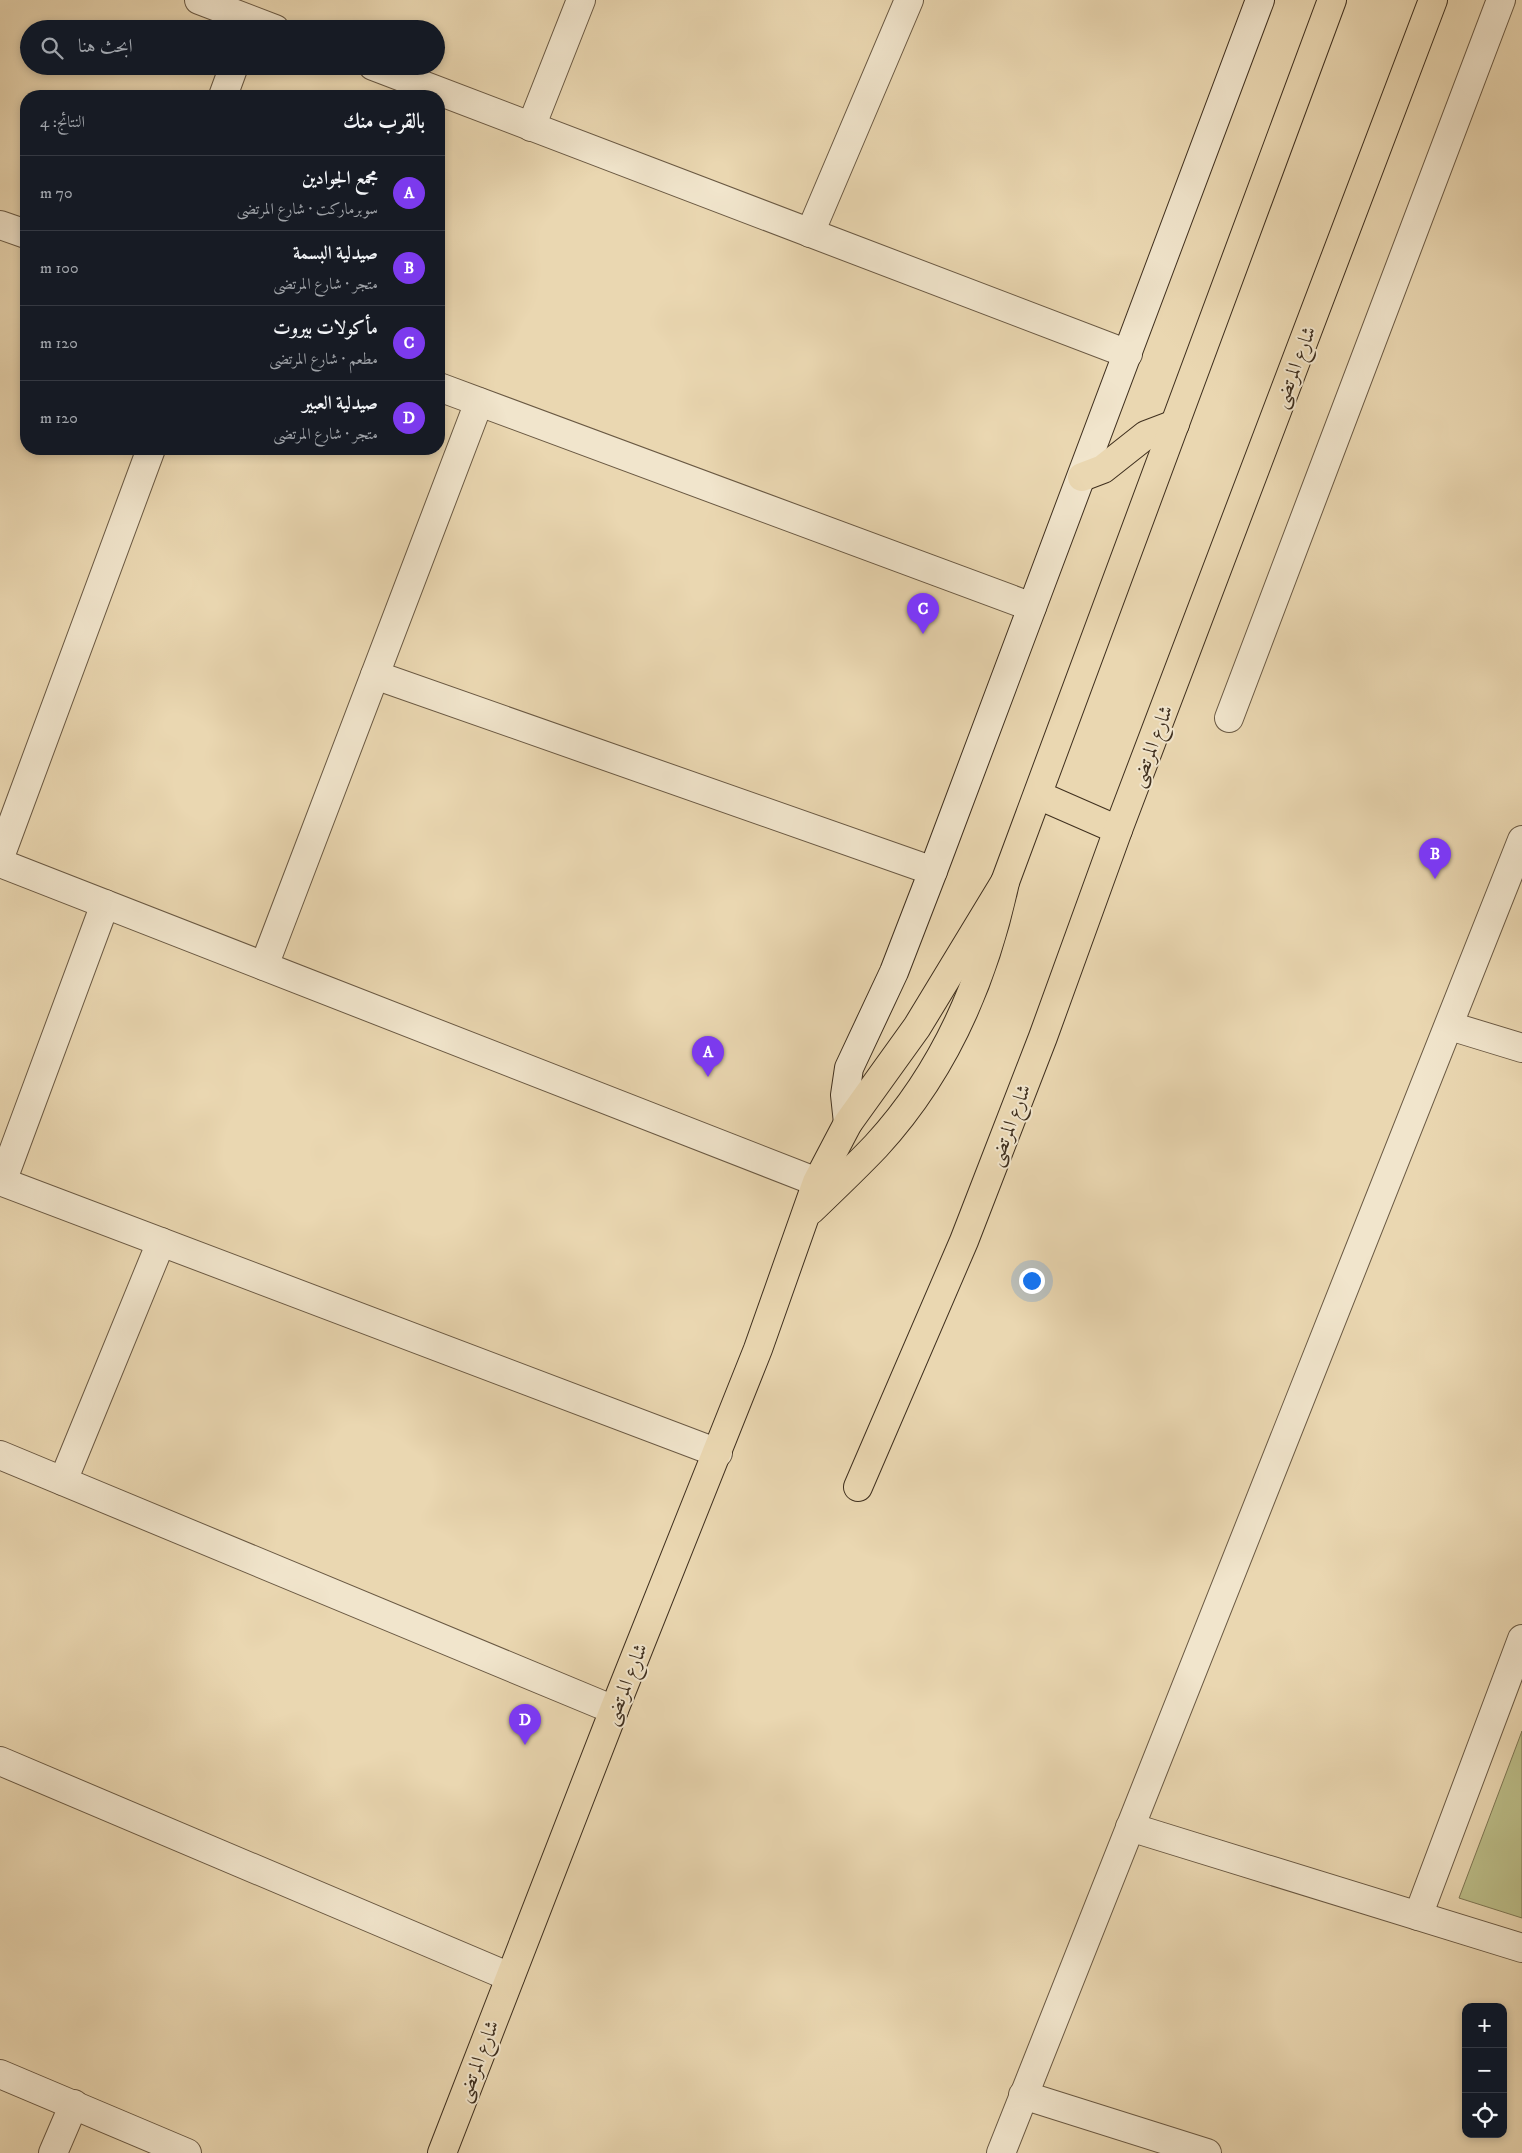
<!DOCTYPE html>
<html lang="ar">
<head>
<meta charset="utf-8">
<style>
  :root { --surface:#171b24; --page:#20242c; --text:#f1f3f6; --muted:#9ea1a6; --line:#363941; --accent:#7c3aed }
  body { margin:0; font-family:"IM FELL DW Pica",Amiri,serif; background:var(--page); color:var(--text); direction:rtl }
  .controls { position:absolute; right:15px; bottom:15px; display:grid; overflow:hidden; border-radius:10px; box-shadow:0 2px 8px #0003 }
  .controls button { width:45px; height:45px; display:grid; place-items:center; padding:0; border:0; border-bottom:1px solid var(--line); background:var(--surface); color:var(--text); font:25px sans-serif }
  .you { position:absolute; left:1031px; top:1280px; width:18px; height:18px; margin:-12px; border:4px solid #fff; border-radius:50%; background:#1a73e8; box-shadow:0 0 0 8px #1a73e833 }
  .badge { display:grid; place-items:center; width:32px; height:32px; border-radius:50%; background:var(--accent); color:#fff; font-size:16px; font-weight:700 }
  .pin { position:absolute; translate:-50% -41px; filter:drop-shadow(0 1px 2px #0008) }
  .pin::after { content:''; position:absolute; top:26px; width:18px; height:15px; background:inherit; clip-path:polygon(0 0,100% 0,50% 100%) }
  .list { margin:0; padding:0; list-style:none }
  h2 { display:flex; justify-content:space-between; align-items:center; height:65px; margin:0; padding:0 20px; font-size:21px }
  h2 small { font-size:16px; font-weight:400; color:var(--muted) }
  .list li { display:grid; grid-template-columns:32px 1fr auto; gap:15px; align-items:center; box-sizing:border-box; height:75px; padding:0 20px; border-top:1px solid var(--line) }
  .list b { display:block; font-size:19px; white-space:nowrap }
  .list p { margin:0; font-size:16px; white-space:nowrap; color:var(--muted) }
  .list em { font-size:16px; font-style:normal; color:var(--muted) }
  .icon { flex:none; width:28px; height:28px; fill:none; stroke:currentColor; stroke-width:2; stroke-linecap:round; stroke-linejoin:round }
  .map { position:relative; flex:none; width:1522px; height:2153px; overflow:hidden; direction:ltr }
  .search { position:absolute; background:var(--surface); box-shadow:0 2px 8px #0003; left:20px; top:20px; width:425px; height:55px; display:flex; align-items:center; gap:12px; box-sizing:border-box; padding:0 18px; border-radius:28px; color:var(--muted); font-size:19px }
  .panel { position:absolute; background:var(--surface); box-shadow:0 2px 8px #0003; left:20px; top:90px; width:425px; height:365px; border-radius:20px; direction:rtl }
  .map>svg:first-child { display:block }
  .green { fill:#bbbd88; stroke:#7d7653 }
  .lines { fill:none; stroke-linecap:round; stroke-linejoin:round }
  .minor-casing { stroke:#6a5943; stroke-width:30 }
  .tertiary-casing { stroke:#6a5943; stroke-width:30 }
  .secondary-casing { stroke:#3f2f1e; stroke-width:30 }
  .primary-casing { stroke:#3f2f1e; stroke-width:30 }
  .minor { stroke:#f1e5cc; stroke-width:28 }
  .tertiary { stroke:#f1e5cc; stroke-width:28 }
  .secondary { stroke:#f1e5cc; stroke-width:28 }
  .primary { stroke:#ead7b1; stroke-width:28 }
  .labels { text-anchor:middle; stroke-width:4; stroke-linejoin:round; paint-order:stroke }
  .street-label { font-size:20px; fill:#3f2f1e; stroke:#f1e5cc }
</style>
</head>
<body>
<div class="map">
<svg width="1522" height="2153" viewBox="0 0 1522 2153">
  <rect width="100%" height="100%" fill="#ead7b1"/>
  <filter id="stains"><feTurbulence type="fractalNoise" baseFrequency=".004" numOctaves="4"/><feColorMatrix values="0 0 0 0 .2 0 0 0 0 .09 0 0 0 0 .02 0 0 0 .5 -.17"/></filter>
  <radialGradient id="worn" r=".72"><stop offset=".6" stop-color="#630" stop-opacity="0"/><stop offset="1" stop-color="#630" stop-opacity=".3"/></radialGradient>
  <path class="green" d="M1522,1731V1918L1459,1898Z"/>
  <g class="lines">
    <defs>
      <g id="minor">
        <path d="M199,0L275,29"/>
        <path d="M373,66L1128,354"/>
        <path d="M223,96L234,66"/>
        <path d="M531,127L581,0"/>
        <path d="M0,225L26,234"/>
        <path d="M810,233L909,0"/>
        <path d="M439,387L1032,607"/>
        <path d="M375,675L933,871"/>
        <path d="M0,857L151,449"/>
        <path d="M264,966L479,402"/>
        <path d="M1450,1026L1522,1048"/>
        <path d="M0,1181L718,1453"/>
        <path d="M2,1182L105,904"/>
        <path d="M0,1455L614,1710"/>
        <path d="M63,1481L161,1242"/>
        <path d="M0,1761L510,1977"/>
        <path d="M1130,1827L1522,1948"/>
        <path d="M1418,1916L1522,1639"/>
        <path d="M0,2074L187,2153"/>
        <path d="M1023,2095L1207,2153"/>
        <path d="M53,2153L74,2104"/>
      </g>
      <g id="tertiary">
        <path d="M1229,718L1501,0"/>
        <path d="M0,863L817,1182"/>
        <path d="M1001,2153L1522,840"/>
      </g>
      <path id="secondary" d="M848,1123L845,1095L849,1068L894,972L933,871L1260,0"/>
      <g id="primary">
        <path d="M1082,477L1103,469L1146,435L1175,424"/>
        <path d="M1038,795L1118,830"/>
        <path d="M811,1210C833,1189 855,1168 876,1146C945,1071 984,980 1005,882L1332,0"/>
        <path d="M858,1487L964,1241L1043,1037L1118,830L1433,0"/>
        <path d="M442,2153L614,1710L758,1349L817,1182L848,1123L917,1027L1005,882"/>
      </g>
    </defs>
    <use href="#minor" class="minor-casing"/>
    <use href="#tertiary" class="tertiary-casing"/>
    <use href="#secondary" class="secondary-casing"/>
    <use href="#primary" class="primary-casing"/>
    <use href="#minor" class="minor"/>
    <use href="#tertiary" class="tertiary"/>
    <use href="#secondary" class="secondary"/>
    <use href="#primary" class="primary"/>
  </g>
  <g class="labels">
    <g class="street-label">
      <text transform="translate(1294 367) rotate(-69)" y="7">شارع المرتضى</text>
      <text transform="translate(1151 746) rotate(-69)" y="7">شارع المرتضى</text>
      <text transform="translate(1009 1125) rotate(-69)" y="7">شارع المرتضى</text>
      <text transform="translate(625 1684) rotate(-68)" y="7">شارع المرتضى</text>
      <text transform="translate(477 2061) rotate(-69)" y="7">شارع المرتضى</text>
    </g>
  </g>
  <rect width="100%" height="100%" filter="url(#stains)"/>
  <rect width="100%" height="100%" fill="url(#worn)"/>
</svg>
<div class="controls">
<button>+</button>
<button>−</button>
<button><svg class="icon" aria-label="locate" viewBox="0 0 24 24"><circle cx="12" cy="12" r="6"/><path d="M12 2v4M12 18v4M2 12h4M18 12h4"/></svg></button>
</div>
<div class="you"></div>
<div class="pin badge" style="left:708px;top:1077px">A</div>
<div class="pin badge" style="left:1435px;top:879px">B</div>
<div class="pin badge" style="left:923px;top:634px">C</div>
<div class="pin badge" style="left:525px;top:1745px">D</div>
<div class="search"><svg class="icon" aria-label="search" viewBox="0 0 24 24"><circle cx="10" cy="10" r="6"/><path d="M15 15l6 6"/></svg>ابحث هنا</div>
<section class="panel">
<h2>بالقرب منك<small>النتائج: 4</small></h2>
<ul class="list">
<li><span class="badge">A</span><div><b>مجمع الجوادين</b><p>سوبرماركت · شارع المرتضى</p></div><em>70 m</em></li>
<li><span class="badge">B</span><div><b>صيدلية البسمة</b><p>متجر · شارع المرتضى</p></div><em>100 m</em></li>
<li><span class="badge">C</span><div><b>مأكولات بيروت</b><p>مطعم · شارع المرتضى</p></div><em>120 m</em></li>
<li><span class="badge">D</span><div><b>صيدلية العبير</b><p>متجر · شارع المرتضى</p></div><em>120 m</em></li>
</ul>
</section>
</div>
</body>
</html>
